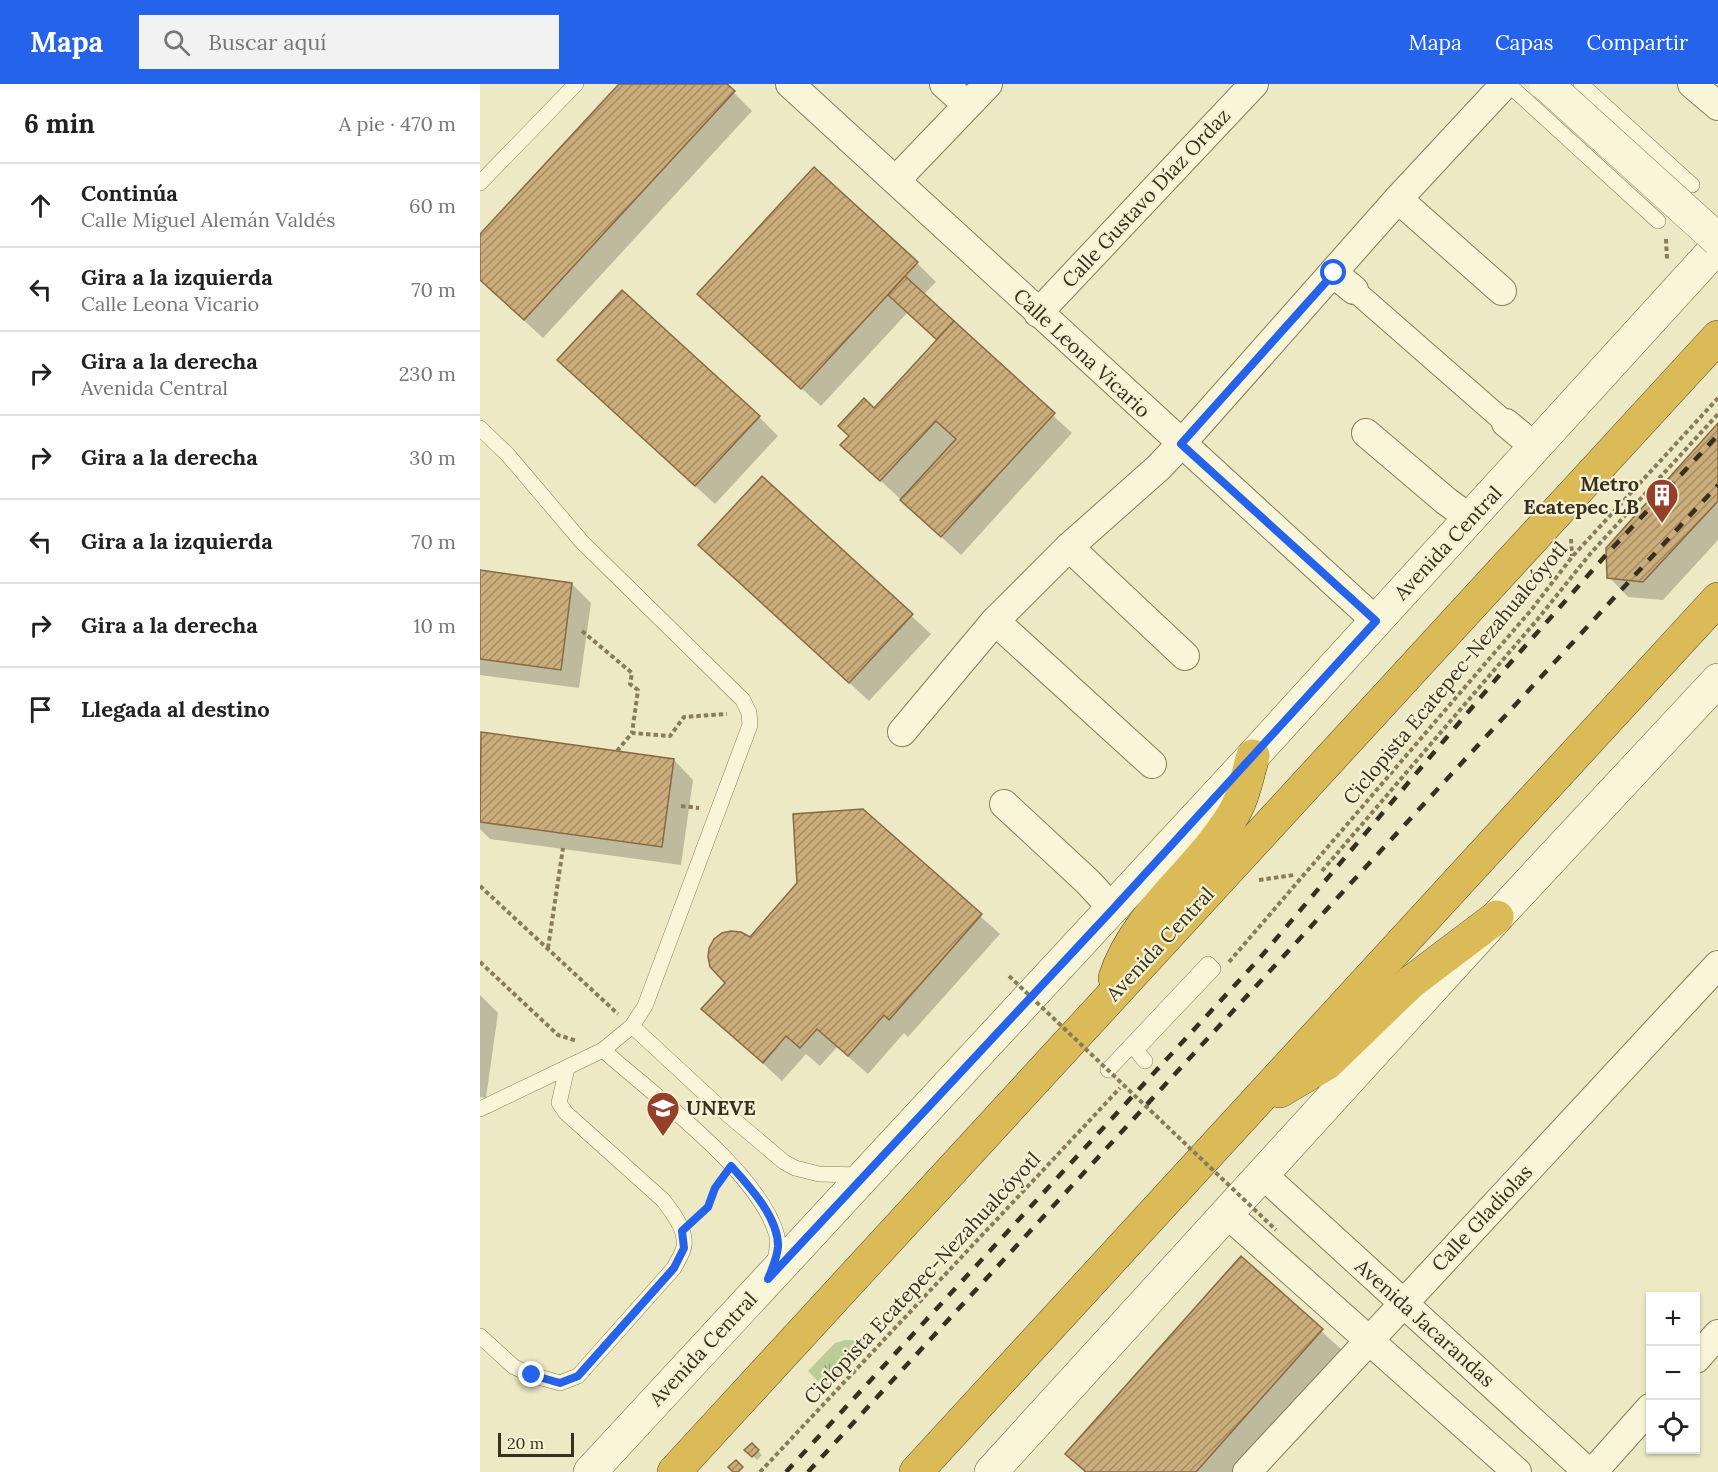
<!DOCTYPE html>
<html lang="es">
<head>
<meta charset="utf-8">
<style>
  :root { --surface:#fff; --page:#f2f2f2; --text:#222; --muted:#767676; --line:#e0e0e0; --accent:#2563eb }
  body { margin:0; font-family:Lora,serif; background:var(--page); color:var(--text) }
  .controls { position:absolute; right:18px; bottom:18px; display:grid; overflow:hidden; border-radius:0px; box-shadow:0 2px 4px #0004 }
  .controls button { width:54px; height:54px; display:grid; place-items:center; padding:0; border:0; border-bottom:2px solid var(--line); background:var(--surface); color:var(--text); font:30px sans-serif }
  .scale { position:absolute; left:18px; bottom:15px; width:76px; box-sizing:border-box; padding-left:6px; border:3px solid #38301f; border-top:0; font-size:16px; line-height:21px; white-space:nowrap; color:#38301f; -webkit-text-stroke:4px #f5f2d4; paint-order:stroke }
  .stop { position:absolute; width:18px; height:18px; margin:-14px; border:4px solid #2563eb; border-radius:50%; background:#fff }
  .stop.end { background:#2563eb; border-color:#fff; box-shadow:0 2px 6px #0008 }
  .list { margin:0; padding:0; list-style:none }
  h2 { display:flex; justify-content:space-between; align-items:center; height:78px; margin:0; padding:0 24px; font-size:26px }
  h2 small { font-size:20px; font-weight:400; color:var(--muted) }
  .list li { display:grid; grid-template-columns:39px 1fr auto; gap:18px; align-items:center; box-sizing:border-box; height:84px; padding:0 24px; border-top:2px solid var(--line) }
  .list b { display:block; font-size:22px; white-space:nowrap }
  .list p { margin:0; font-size:20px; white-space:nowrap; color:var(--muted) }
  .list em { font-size:20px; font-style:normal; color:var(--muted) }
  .icon { flex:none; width:33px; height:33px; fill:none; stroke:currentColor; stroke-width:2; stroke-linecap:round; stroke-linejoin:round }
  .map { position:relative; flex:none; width:1238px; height:1388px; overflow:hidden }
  header { display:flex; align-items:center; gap:36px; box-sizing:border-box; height:84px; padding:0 30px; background:var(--accent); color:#fff }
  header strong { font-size:28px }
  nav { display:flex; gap:33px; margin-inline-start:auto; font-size:21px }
  .search { width:420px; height:54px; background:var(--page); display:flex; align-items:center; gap:15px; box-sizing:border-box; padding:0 21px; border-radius:0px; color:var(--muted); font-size:22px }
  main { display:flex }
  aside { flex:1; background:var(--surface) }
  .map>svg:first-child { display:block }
  .park { fill:url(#park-tufts) }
  .shadow { fill:#0003 }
  .building { fill:url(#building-hatch); stroke:#876a41; stroke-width:1.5 }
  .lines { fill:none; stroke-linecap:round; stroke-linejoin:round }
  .service-casing { stroke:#887c5b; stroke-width:16 }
  .pedestrian-casing { stroke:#887c5b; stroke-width:24 }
  .minor-casing { stroke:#887c5b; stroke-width:30 }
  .secondary-casing { stroke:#6a5d3e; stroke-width:34 }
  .motorway-casing { stroke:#56492f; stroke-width:34 }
  .path { stroke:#887c5b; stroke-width:4; stroke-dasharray:4.5 3; stroke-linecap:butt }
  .service { stroke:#f8f5d8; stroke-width:15 }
  .pedestrian { stroke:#f8f5d8; stroke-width:22 }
  .minor { stroke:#f8f5d8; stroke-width:28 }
  .secondary { stroke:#f8f5d8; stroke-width:33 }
  .motorway { stroke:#dbbb57; stroke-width:33 }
  .rail { stroke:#38301f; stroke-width:4.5; stroke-dasharray:10 10; stroke-linecap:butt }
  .tertiary-bridge-casing { stroke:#887c5b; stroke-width:34; stroke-linecap:butt }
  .path-bridge { stroke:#887c5b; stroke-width:4; stroke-dasharray:4.5 3; stroke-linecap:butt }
  .tertiary-bridge { stroke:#f8f5d8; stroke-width:33 }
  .route { stroke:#2563eb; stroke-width:8 }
  .labels { text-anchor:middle; stroke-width:4.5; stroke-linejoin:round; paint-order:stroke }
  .street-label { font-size:20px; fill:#38301f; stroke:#f5f2d4 }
  .poi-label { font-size:20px; font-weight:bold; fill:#38301f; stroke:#f5f2d4; text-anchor:end }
</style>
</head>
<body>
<header>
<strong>Mapa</strong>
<div class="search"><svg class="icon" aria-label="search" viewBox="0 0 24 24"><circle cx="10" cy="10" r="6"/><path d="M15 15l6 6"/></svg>Buscar aquí</div>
<nav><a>Mapa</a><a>Capas</a><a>Compartir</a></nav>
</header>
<main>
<aside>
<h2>6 min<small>A pie · 470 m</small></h2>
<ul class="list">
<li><svg class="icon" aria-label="ahead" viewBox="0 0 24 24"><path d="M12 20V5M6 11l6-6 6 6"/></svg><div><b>Continúa</b><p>Calle Miguel Alemán Valdés</p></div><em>60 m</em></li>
<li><svg class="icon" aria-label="left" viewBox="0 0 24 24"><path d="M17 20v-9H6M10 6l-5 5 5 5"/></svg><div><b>Gira a la izquierda</b><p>Calle Leona Vicario</p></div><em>70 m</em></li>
<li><svg class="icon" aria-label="right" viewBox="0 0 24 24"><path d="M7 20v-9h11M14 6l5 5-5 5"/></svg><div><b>Gira a la derecha</b><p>Avenida Central</p></div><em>230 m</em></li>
<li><svg class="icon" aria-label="right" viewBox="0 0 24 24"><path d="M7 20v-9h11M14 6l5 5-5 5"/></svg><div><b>Gira a la derecha</b></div><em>30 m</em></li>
<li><svg class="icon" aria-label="left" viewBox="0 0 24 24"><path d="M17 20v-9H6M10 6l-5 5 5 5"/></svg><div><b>Gira a la izquierda</b></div><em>70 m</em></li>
<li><svg class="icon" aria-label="right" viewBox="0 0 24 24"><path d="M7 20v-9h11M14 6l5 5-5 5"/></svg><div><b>Gira a la derecha</b></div><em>10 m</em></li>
<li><svg class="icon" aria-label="arrive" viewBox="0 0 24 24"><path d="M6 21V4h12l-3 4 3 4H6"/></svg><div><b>Llegada al destino</b></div></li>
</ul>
</aside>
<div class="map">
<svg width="1238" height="1388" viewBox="0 0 1238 1388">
  <defs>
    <pattern id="park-tufts" width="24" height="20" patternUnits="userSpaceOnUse" patternTransform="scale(1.5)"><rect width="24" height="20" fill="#bccc99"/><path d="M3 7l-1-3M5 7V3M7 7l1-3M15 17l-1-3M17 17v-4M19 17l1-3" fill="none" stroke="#9aa67c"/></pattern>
    <pattern id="building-hatch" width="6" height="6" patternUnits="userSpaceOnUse" patternTransform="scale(1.5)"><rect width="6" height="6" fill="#cbac7b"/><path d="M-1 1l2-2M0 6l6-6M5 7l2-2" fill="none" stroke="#a68c64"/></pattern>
  </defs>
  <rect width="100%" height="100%" fill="#eee9c5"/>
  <path class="park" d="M365,1256L395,1257L347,1307L328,1287L355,1259Z"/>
  <g class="shadow">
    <path d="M141,0H245L272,27L63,254L0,196V153Z"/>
    <path d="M437,179L456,198L443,211L592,349L481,471L362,361L458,257L428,228L341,322L238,229Z"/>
    <path d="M98,295L279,333L298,352L235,420Z"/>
    <path d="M1238,342V456L1183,516L1148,513L1129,493Z"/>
    <path d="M282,394L451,550L389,617L220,461Z"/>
    <path d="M0,488L92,500L111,519L99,604L0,591Z"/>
    <path d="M2,650L194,676L213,696L201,781L10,755L0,745V668Z"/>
    <path d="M382,727L520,850L428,953L424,949L388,990L357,963L340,982L326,970L302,997L224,925L247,899L270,855Z"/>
    <path d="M0,911L18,929L6,1014L0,1013Z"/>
    <path d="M761,1174L861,1265L752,1388H605L587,1370Z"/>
    <path d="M272,1361L282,1371L277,1376L266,1366Z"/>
  </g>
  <g class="building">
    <path d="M139,0H247L255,7L44,236L0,196V150Z"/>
    <path d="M334,83L438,178L321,305L217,210Z"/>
    <path d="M425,192L474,237L457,256L408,211Z"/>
    <path d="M142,206L280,332L215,402L77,276Z"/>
    <path d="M474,237L575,329L461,453L420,416L476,355L456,337L400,397L360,361L369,352L358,342L384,314L394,324Z"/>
    <path d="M1238,339V417L1163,498L1127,494L1126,464Z"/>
    <path d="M282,392L433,530L369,599L218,461Z"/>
    <path d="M0,486L92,499L81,586L0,575Z"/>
    <path d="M1,648L194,675L182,763L0,738Z"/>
    <path d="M383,725L502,830L409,936L404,931L368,972L337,945L320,964L306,952L283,979L221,925L245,899L230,883L228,873L229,864L234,855L242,849L251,847L261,848L270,853L317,799L313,730Z"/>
    <path d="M761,1172L843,1245L716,1388H606L585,1370Z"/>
    <path d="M272,1359L279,1366L272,1373L264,1366Z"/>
    <path d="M256,1376L263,1383L258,1388H253L248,1383Z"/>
  </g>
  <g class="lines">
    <defs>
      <g id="service">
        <path d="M1028,0L1178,137"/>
        <path d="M1101,0L1212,101"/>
        <path d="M0,99L96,0"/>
        <path d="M0,344L28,371L102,458L263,616L269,629L270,641L165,922L152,942L123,966L0,1025"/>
        <path d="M152,942L247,1030L304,1078L315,1084L339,1090L381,1091"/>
        <path d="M123,966C172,1010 280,1088 297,1152C299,1162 296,1170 294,1179"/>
        <path d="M628,986L728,880L733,885L656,966L665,977"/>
        <path d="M0,1252L34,1283L52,1291L80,1299L98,1292L194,1184C197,1178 201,1172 203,1166C209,1149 193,1129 183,1116L86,1029L79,1019L87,984"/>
      </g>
      <path id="pedestrian" d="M874,206L1026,339"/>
      <g id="minor">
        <path d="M310,0L896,537"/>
        <path d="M464,0L487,21"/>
        <path d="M1212,0L1238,22"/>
        <path d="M416,96L508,0"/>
        <path d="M918,115L1022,207"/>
        <path d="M853,189L874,206"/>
        <path d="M558,229L774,0"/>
        <path d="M1026,339L1055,363"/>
        <path d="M886,349L966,417L991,435"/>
        <path d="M589,463L705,572"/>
        <path d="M515,537L672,680"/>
        <path d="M422,648L515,537L589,463L678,384L701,360L918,115L1025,0"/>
        <path d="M524,720L608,798L633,825"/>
        <path d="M782,1090L1108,1388"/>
        <path d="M746,1129L1037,1388"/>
        <path d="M1216,1275L1238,1250"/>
        <path d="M767,1388L1238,881"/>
        <path d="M1113,1388L1170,1324"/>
      </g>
      <g id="secondary">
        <path d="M110,1388L773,672L1238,162"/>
        <path d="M511,1388L1017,833L1238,596"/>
      </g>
      <g id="motorway">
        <path d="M635,894C655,831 717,789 751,734C763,716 767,693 773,672"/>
        <path d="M800,1007L847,979L931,898L1017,833"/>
        <path d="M194,1388L1238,253"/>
        <path d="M436,1388L1238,515"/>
      </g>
    </defs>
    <use href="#service" class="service-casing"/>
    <use href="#pedestrian" class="pedestrian-casing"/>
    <use href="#minor" class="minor-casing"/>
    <use href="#secondary" class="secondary-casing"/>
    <use href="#motorway" class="motorway-casing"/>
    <g class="path">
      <path d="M1186,155L1187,175"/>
      <path d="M1091,455L1092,472"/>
      <path d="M102,547L152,589L150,600L158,606L152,649"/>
      <path d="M137,667L152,649L190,652L204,633L247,630"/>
      <path d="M201,722L219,724"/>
      <path d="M842,787L1057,536L1110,470L1238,330"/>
      <path d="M779,796L814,791"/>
      <path d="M0,802L138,930"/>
      <path d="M68,864L83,764"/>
      <path d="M0,878L78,951L97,957"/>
      <path d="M749,878L1052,525L1092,473L1238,314"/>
      <path d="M217,1133L228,1123L235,1104L240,1097"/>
      <path d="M280,1388L640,1004"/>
    </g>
    <use href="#service" class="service"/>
    <use href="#pedestrian" class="pedestrian"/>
    <use href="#minor" class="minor"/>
    <use href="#secondary" class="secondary"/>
    <use href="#motorway" class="motorway"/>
    <g class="rail">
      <path d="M306,1388L779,875L1017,594L1126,471L1238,351"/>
      <path d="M328,1388L1238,401"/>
    </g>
    <defs>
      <path id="tertiary-bridge" d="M1066,0L1238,156"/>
    </defs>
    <use href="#tertiary-bridge" class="tertiary-bridge-casing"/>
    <path class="path-bridge" d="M529,892L796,1146"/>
    <use href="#tertiary-bridge" class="tertiary-bridge"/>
  </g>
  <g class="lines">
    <path class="route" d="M52,1291L80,1299L98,1292L194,1184L204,1164L202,1147L228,1123L235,1104L251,1082C269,1102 299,1134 298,1163C297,1174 292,1185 288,1195L633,825L896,537L701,360L854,189"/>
  </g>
  <defs>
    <symbol id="building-pin" viewBox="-11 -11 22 30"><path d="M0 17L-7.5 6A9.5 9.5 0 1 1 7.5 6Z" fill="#96402c" stroke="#f5f2d4"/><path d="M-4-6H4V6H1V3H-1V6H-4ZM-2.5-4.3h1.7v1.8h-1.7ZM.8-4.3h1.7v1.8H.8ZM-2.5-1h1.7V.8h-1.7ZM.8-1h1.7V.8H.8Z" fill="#fff"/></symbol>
    <symbol id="university-pin" viewBox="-11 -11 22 30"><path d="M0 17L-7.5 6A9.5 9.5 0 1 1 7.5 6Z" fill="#96402c" stroke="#f5f2d4"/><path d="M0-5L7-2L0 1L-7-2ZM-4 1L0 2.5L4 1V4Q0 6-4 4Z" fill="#fff"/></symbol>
  </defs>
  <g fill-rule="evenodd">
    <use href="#building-pin" x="1163" y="392" width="38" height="52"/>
    <use href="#university-pin" x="164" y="1005" width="38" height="52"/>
  </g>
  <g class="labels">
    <g class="street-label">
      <text transform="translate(666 114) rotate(-47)" y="7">Calle Gustavo Díaz Ordaz</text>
      <text transform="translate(602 269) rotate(43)" y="7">Calle Leona Vicario</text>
      <text transform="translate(968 459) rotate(-47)" y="7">Avenida Central</text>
      <text transform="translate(975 589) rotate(-50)" y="7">Ciclopista Ecatepec-Nezahualcóyotl</text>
      <text transform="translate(680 860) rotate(-47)" y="7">Avenida Central</text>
      <text transform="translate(1002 1134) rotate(-47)" y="7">Calle Gladiolas</text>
      <text transform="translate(442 1194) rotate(-47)" y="7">Ciclopista Ecatepec-Nezahualcóyotl</text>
      <text transform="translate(945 1239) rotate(42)" y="7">Avenida Jacarandas</text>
      <text transform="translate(223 1265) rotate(-47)" y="7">Avenida Central</text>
    </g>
    <g class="poi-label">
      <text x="1159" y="407">Metro<tspan x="1159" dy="23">Ecatepec LB</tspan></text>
      <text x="206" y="1031" text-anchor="start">UNEVE</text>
    </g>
  </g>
</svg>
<div class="controls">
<button>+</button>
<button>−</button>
<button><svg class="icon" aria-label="locate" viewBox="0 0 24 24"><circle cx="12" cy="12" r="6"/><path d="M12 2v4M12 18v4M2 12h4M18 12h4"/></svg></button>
</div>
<div class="scale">20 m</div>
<div class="stop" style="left:854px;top:189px"></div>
<div class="stop end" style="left:52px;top:1291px"></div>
</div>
</main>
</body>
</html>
